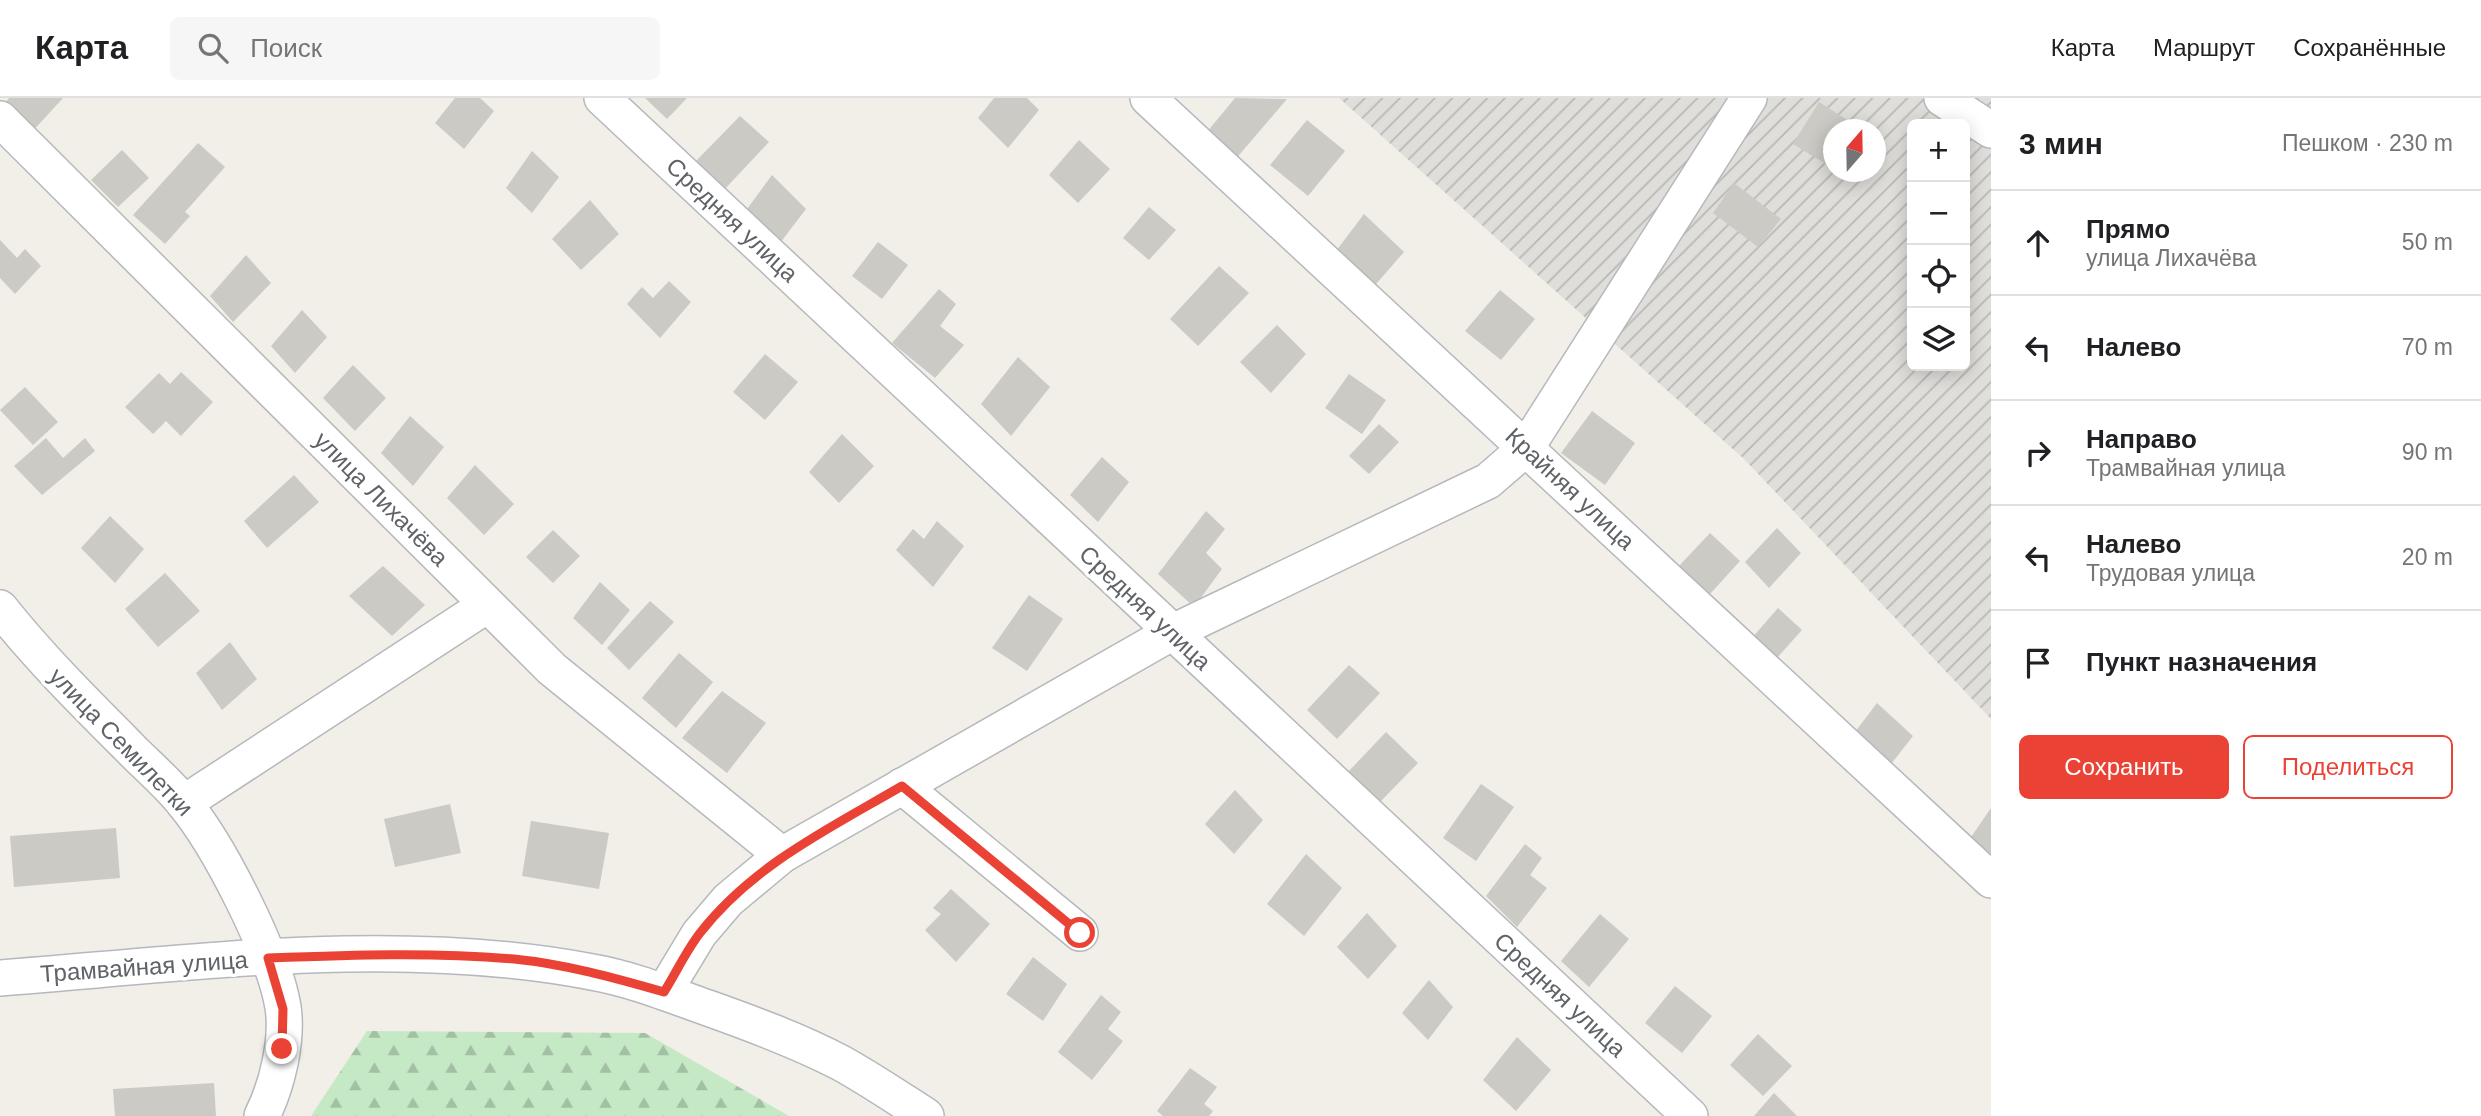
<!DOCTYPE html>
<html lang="ru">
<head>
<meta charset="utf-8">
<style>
  :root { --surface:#fff; --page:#f6f6f6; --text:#202124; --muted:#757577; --line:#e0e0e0; --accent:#ea4335 }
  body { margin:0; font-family:Arial,sans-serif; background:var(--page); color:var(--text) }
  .controls { position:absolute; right:21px; top:21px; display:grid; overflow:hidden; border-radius:10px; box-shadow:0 4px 18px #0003 }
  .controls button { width:63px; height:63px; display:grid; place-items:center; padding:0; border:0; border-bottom:2px solid var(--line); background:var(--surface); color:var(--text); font:35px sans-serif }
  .compass { position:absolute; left:1823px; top:21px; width:63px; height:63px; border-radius:50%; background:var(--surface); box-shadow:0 4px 18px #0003; rotate:20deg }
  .stop { position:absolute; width:21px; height:21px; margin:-16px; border:5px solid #ea4335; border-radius:50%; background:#fff }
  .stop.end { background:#ea4335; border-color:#fff; box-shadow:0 2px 7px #0008 }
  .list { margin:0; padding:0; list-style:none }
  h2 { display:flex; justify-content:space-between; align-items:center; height:91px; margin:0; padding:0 28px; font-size:30px }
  h2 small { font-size:23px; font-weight:400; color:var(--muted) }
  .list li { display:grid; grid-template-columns:46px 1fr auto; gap:21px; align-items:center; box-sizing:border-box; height:105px; padding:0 28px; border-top:2px solid var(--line) }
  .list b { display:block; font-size:26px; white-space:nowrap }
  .list p { margin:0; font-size:23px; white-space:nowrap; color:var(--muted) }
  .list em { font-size:23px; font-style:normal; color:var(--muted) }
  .actions { display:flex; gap:14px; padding:21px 28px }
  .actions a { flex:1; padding:16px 0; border:2px solid var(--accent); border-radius:10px; text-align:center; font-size:24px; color:var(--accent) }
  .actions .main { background:var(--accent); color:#fff }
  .icon { flex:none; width:38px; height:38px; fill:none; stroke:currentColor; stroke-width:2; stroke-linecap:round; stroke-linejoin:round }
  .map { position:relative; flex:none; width:1991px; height:1018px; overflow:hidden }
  header { display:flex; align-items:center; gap:42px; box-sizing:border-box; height:98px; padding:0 35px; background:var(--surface); border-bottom:2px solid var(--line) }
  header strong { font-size:33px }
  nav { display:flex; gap:38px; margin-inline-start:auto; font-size:24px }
  .search { width:490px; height:63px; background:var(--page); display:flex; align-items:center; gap:18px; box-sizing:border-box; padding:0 24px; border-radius:10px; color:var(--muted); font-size:26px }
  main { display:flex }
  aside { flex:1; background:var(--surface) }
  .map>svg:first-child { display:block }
  .industrial { fill:url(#industrial-furrows); fill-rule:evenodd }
  .forest { fill:url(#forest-firs) }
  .building { fill:#cccac5 }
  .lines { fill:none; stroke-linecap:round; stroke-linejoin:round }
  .minor-casing { stroke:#b5b8bc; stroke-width:38 }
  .minor { stroke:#fff; stroke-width:35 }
  .route { stroke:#ea4335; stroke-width:9 }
  .labels { text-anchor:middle; stroke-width:7; stroke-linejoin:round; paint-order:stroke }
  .street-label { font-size:24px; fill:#5f6368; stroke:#fff }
</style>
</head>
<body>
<header>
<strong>Карта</strong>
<div class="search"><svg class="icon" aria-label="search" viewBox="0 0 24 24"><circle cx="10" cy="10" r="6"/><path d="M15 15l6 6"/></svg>Поиск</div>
<nav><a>Карта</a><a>Маршрут</a><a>Сохранённые</a></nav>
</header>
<main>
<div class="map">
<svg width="1991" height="1018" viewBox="0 0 1991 1018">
  <defs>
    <pattern id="industrial-furrows" width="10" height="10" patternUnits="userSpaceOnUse" patternTransform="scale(1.75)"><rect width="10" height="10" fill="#e0deda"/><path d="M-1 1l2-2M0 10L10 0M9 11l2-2" fill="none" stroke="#b9b8b5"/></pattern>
    <pattern id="forest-firs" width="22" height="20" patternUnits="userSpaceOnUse" patternTransform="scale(1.75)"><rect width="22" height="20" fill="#c5e8c5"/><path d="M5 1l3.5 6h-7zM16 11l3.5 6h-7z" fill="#a3c0a4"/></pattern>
  </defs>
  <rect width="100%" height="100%" fill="#f1efe8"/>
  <path class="industrial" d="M1339,0H1991V621L1744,361ZM1912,26H1965V268H1912ZM1834,32H1876V74H1834Z"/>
  <path class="forest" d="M367,933L645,935L789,1018H311Z"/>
  <g class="building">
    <path d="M9,0H63L30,36L2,8Z"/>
    <path d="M455,0H480L494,13L464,51L435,25Z"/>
    <path d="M645,0H687L667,21Z"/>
    <path d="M994,0H1027L1039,12L1008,50L978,20Z"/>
    <path d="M1235,0L1287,1L1234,63L1207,34Z"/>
    <path d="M1819,4L1863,32H1834V71L1793,46Z"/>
    <path d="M740,18L769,44L723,93L695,64Z"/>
    <path d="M1307,22L1345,53L1308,98L1270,67Z"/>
    <path d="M1079,42L1110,71L1078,105L1049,77Z"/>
    <path d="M198,45L225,69L185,114L190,118L165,146L133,117Z"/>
    <path d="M122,52L149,80L118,109L91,82Z"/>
    <path d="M532,53L559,79L532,115L506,90Z"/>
    <path d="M772,77L806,111L780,145L747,111Z"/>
    <path d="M1734,85L1781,121L1758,149L1713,115Z"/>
    <path d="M590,102L619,136L581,172L552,141Z"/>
    <path d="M1149,109L1176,132L1149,162L1123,140Z"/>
    <path d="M1364,116L1404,154L1370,193L1333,157Z"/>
    <path d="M0,142L17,160L25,151L41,168L15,196L0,180Z"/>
    <path d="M878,144L908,167L882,201L852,178Z"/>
    <path d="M246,157L271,185L233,224L210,198Z"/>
    <path d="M1219,168L1249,195L1198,248L1170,221Z"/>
    <path d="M669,183L691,204L660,240L627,206L642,189L653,200Z"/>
    <path d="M939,191L956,206L940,228L964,247L935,280L892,245Z"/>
    <path d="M1500,192L1535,221L1501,262L1465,233Z"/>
    <path d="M302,212L327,239L295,275L271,248Z"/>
    <path d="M1277,227L1306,256L1271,295L1240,264Z"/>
    <path d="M765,256L798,284L765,322L733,294Z"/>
    <path d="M1018,259L1050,289L1011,338L981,306Z"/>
    <path d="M353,267L386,300L355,333L323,300Z"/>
    <path d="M181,274L213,304L181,338L166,323L153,336L125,309L159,275L170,286Z"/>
    <path d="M1349,276L1386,302L1362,336L1325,310Z"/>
    <path d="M25,289L58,324L33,347L0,312Z"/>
    <path d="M1592,313L1635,345L1605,387L1561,355Z"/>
    <path d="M410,318L444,349L413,388L381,355Z"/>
    <path d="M1379,326L1399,344L1369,376L1349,358Z"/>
    <path d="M842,336L874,368L839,405L809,374Z"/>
    <path d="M46,340L63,360L85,340L95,353L42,397L14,368Z"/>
    <path d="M1102,359L1129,384L1098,424L1070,397Z"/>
    <path d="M475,367L514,406L484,437L447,400Z"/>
    <path d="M294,377L319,404L267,450L244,423Z"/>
    <path d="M1206,413L1225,431L1206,455L1222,471L1194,509L1158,476Z"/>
    <path d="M110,418L144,451L115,485L81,450Z"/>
    <path d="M937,423L964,448L933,489L896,452L913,431L924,441Z"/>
    <path d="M1777,430L1801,455L1769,490L1745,464Z"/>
    <path d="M553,432L580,458L553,485L526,459Z"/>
    <path d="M1710,435L1740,463L1710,496L1679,468Z"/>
    <path d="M383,468L425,507L392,538L349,498Z"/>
    <path d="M165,475L200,513L158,549L125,511Z"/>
    <path d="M600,484L630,512L602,547L573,520Z"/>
    <path d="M1029,497L1063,521L1027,573L992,550Z"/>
    <path d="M650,503L674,524L629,572L607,550Z"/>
    <path d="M1778,510L1802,532L1768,570L1745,548Z"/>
    <path d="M230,544L257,581L222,612L196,575Z"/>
    <path d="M679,555L713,584L676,630L642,600Z"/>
    <path d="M1349,567L1380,595L1337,641L1307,612Z"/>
    <path d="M722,593L766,625L727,675L682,640Z"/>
    <path d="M1877,605L1913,638L1884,675L1849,642Z"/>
    <path d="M1386,634L1418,665L1380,704L1348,674Z"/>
    <path d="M1481,686L1514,709L1476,763L1443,740Z"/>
    <path d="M1235,692L1263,722L1234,756L1205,726Z"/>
    <path d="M450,706L461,755L395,769L384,721Z"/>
    <path d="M1991,710V769L1967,745Z"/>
    <path d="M531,723L609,735L599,791L522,778Z"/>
    <path d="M116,730L120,780L14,789L10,738Z"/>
    <path d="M1525,746L1542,760L1530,777L1547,790L1517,829L1486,798Z"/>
    <path d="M1306,756L1342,790L1304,838L1267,806Z"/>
    <path d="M951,791L990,826L956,864L925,832L941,816L933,810Z"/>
    <path d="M1367,815L1397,848L1368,881L1337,849Z"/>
    <path d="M1600,816L1629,841L1589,889L1561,863Z"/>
    <path d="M1033,859L1067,886L1043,923L1006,896Z"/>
    <path d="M1429,882L1453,909L1428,942L1402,915Z"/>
    <path d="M1675,888L1712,918L1682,955L1645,925Z"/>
    <path d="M1101,897L1121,914L1108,931L1123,943L1092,982L1058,954Z"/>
    <path d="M1758,936L1792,968L1763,998L1730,967Z"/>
    <path d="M1517,939L1551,972L1516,1013L1483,982Z"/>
    <path d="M1190,970L1217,989L1204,1006L1213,1013L1209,1018H1163L1157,1013Z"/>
    <path d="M214,985L216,1018H115L113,991Z"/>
    <path d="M1774,995L1797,1018H1754Z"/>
  </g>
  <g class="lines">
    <defs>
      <g id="minor">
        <path d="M602,0L1690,1018"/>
        <path d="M1148,0L1991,782"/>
        <path d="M1942,0L1991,32"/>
        <path d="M0,21L552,571L782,757"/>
        <path d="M0,510C39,559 83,603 127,647C145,666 167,684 183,704C219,747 274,855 283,909C288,943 277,988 262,1018"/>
        <path d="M902,688L1080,835"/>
        <path d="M184,705L487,507"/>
        <path d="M0,880C196,865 398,837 592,874C632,881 671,897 708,910C753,926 799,943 841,965C870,981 898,1000 926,1018"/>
        <path d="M664,894L699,836L728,802L782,757L1171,535L1488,383L1526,350L1749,0"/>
      </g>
    </defs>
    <use href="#minor" class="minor-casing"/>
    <use href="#minor" class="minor"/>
  </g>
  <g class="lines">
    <path class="route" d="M282,951L283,911L268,860C350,857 432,854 514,861C565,866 615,880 664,894C676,875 686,853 700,835C753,767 830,730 902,688L1080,835"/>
  </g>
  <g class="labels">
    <g class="street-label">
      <text transform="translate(732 122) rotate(43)" y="8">Средняя улица</text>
      <text transform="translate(1570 391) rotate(43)" y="8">Крайняя улица</text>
      <text transform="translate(381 401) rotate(45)" y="8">улица Лихачёва</text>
      <text transform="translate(1145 510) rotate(43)" y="8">Средняя улица</text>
      <text transform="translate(121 644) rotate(46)" y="8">улица Семилетки</text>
      <text transform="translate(144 869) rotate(-4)" y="8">Трамвайная улица</text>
      <text transform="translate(1560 897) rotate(43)" y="8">Средняя улица</text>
    </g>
  </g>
</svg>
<div class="controls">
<button>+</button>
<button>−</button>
<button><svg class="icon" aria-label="locate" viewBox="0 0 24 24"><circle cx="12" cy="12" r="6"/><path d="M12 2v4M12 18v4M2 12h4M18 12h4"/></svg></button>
<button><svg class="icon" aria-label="layers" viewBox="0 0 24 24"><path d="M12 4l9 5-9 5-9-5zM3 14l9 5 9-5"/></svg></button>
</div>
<svg class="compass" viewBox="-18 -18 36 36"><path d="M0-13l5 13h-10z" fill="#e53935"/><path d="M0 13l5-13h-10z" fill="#757577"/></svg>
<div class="stop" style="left:1080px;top:835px"></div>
<div class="stop end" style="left:282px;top:951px"></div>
</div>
<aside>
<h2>3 мин<small>Пешком · 230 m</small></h2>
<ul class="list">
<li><svg class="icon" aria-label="ahead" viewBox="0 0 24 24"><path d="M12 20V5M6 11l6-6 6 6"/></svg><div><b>Прямо</b><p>улица Лихачёва</p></div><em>50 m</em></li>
<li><svg class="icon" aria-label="left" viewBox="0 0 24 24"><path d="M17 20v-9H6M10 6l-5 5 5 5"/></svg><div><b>Налево</b></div><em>70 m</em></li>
<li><svg class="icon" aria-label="right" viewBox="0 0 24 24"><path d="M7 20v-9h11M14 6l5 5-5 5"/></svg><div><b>Направо</b><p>Трамвайная улица</p></div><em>90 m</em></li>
<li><svg class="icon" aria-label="left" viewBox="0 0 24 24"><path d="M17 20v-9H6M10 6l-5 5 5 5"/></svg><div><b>Налево</b><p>Трудовая улица</p></div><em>20 m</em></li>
<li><svg class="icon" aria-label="arrive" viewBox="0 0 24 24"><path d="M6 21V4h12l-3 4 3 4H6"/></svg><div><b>Пункт назначения</b></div></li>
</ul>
<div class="actions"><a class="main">Сохранить</a><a>Поделиться</a></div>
</aside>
</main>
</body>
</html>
